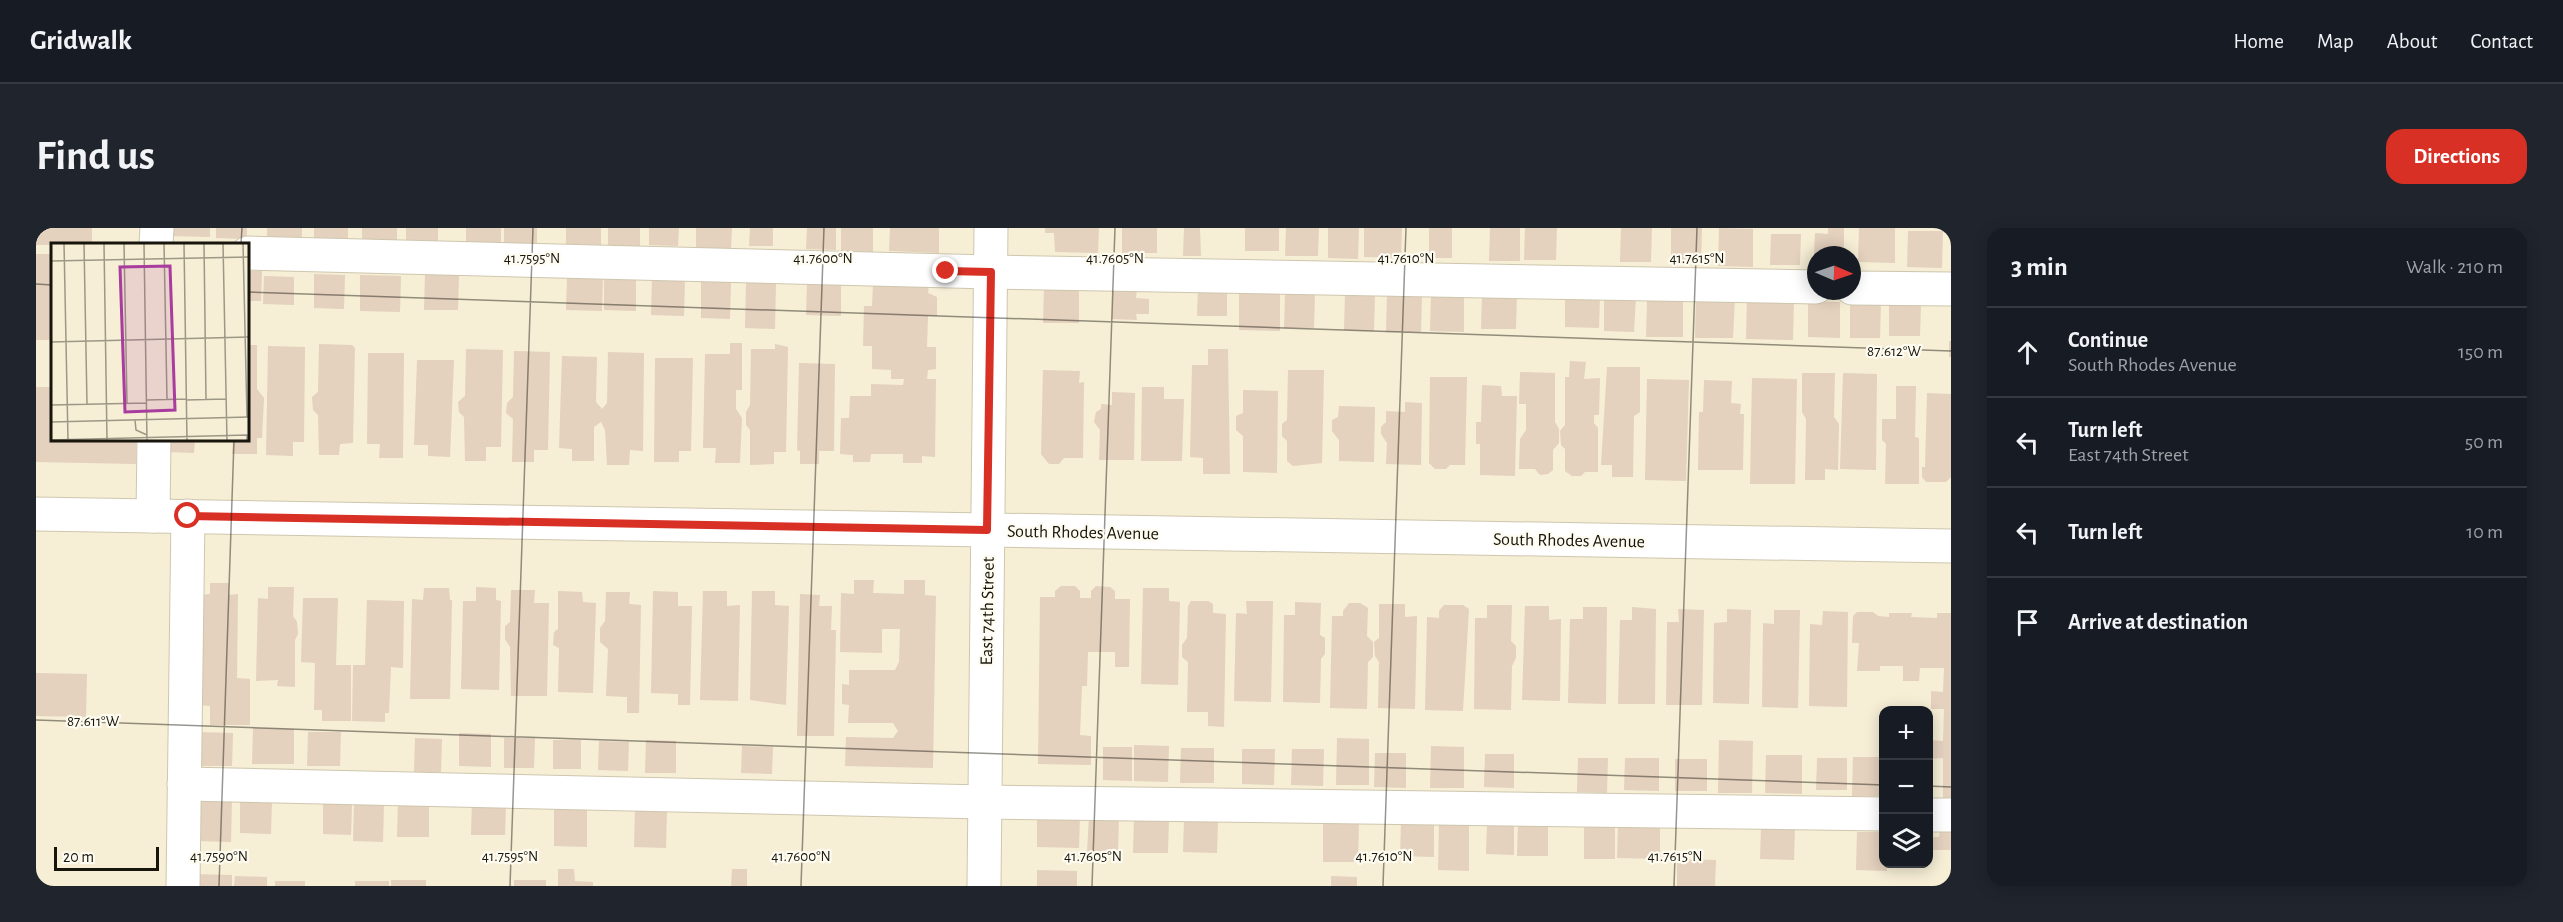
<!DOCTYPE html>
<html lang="en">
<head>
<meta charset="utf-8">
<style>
  :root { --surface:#171b24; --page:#20242c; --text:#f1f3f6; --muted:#9ea1a6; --line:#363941; --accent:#d93025 }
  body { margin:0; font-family:"Alegreya Sans",sans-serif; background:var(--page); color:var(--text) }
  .controls { position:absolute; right:18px; bottom:18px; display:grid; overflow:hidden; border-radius:12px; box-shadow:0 3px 15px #0003 }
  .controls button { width:54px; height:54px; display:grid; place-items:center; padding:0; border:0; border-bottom:2px solid var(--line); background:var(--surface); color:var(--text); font:30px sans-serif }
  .compass { position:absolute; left:1771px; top:18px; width:54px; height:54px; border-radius:50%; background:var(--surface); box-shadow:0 3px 15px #0003; rotate:92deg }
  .scale { position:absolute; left:18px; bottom:15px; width:105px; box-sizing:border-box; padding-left:6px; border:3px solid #17150c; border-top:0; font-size:16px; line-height:21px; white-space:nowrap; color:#17150c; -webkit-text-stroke:4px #fefbf1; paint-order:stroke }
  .stop { position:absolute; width:18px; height:18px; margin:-14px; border:4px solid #d93025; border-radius:50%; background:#fff }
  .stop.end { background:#d93025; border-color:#fff; box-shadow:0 2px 6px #0008 }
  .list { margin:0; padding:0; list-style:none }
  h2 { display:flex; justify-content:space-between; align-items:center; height:78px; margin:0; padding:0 24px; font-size:26px }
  h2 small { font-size:20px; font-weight:400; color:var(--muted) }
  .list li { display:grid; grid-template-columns:39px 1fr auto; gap:18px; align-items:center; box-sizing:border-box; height:90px; padding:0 24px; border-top:2px solid var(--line) }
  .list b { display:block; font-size:22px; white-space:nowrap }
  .list p { margin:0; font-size:20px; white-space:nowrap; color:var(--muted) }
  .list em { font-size:20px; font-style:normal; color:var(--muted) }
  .icon { flex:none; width:33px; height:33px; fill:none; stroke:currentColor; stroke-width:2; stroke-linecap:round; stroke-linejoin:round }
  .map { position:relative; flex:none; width:1915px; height:658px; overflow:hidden; border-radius:18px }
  header { display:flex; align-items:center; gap:36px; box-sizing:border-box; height:84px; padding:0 30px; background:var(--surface); border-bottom:2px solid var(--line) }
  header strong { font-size:28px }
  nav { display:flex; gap:33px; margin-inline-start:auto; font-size:21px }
  .intro { display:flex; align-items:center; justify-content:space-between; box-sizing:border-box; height:144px; padding:0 36px }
  h1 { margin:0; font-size:42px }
  .button { padding:15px 27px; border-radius:18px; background:var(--accent); color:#fff; font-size:21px; font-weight:700 }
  main { display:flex; gap:36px; padding:0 36px }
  aside { flex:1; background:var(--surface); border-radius:18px; box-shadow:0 3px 15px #0003 }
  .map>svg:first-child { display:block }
  .building { fill:#e4d1be }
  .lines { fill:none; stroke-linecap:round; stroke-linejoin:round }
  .minor-casing { stroke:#cec6ae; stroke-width:35 }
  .minor { stroke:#fff; stroke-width:33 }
  .route { stroke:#d93025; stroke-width:8 }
  .ticks { fill:none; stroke:#17150c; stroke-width:1.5; stroke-opacity:0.45 }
  .labels { text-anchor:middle; stroke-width:4.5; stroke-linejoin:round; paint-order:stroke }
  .street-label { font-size:18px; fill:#17150c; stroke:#fefbf1 }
  .inset-road { fill:none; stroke:#9d9785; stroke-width:1.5 }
  .view { fill:#a83d9e; fill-opacity:0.15; stroke:#a83d9e; stroke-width:3 }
  .inset-edge { fill:none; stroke:#17150c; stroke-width:3 }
  .ticks-label { font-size:15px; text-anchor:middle; fill:#17150c; stroke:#fefbf1; stroke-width:4.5; stroke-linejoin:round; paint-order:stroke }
</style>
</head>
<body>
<header>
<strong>Gridwalk</strong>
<nav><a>Home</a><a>Map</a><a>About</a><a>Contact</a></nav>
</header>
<div class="intro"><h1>Find us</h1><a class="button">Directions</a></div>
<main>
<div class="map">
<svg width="1915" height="658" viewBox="0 0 1915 658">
  <rect width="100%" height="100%" fill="#f6eed5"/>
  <g class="building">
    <path d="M0,0H56V16L0,17Z"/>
    <path d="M133,0H174V9L133,8Z"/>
    <path d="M180,0H211V11L180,10Z"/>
    <path d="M231,0H266V12L231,11Z"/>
    <rect x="278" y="0" width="34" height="15"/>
    <path d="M326,0H361V14L326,13Z"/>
    <path d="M370,0H402V16L370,15Z"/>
    <path d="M430,0H465V19L430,18Z"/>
    <rect x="468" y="0" width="33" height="18"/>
    <path d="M530,0H565V17L530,16Z"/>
    <path d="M572,0H604V19L572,18Z"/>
    <path d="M613,0H643L642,18L613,17Z"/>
    <path d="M660,0H696L695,21H660Z"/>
    <path d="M714,0H737V18H713Z"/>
    <path d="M771,0H800V22L770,21Z"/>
    <path d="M805,0H837V24L805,23Z"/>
    <path d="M854,0H903V25L853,23Z"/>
    <path d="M1009,0H1063L1062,25L1019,24L1018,5H1009Z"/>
    <rect x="1086" y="0" width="35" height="25"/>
    <path d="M1148,0H1164L1165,28H1147Z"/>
    <rect x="1209" y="0" width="34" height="23"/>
    <path d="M1250,0H1283L1282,28H1249Z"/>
    <path d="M1292,0H1323L1322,31L1292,30Z"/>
    <path d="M1328,0H1366L1365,30L1328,29Z"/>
    <rect x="1393" y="0" width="23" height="30"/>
    <path d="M1454,0H1484V33H1453Z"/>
    <path d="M1489,0H1521L1520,32H1488Z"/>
    <path d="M1585,0H1616L1615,34H1584Z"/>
    <path d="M1635,0H1666L1665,35L1635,34Z"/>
    <path d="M1683,0L1717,1V39L1682,38Z"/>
    <path d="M1792,0H1808V27H1778L1779,5L1792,6Z"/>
    <path d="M1823,0H1859V35L1822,34Z"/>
    <path d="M1872,3H1907L1906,40L1871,39Z"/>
    <path d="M1735,6H1765L1764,37H1734Z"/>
    <rect x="0" y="26" width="16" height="86"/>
    <path d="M212,43H226L225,73H212Z"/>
    <path d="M278,46L309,47L308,81L278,80Z"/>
    <path d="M389,46L423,47L422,82H388Z"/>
    <path d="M324,47L365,48L364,84L324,83Z"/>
    <path d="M228,48L258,49V77L227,76Z"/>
    <path d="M531,49H567L566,83L530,82Z"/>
    <path d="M568,50H600V83L568,82Z"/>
    <path d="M616,50L649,51L648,88L615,87Z"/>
    <path d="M665,53L695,54L694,91L665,90Z"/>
    <path d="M710,54L740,55L739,101L709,100Z"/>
    <path d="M837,54L893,55L892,65L901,69V88H892L891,119H900V141L892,142L891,151H900L899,229L886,228V235H867V226H835L834,234H817V227L804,226L805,190H813L814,168H835V156L867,157L868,151H855V142L836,141V118H827L828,78H836Z"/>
    <path d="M771,56L805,57V88L770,87Z"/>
    <path d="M1008,57H1043V95H1007Z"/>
    <path d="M1077,60L1101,61L1100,70L1113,71V86H1100L1101,92L1076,91Z"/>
    <path d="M1162,60L1191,61V88H1161Z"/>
    <path d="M1203,63L1244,64V103L1203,102Z"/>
    <path d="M1309,65L1339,66L1338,103L1308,102Z"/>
    <path d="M1351,65L1386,66L1385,104H1350Z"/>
    <path d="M1395,65L1428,66V104L1394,103Z"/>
    <path d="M1446,65L1481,66L1480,101H1445Z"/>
    <path d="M1249,66H1279L1278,100H1248Z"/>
    <path d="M1529,67L1564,68L1563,100L1529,99Z"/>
    <path d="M1660,68L1699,69L1697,110H1659Z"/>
    <path d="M1600,69L1598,104L1568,103V70Z"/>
    <path d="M1711,69L1758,70L1757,112L1710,111Z"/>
    <path d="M1611,72H1647V109H1610Z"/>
    <path d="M1814,72L1845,73L1844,110H1814Z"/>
    <path d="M1772,73L1804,74V110L1772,109Z"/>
    <path d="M1853,76H1885L1884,108H1853Z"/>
    <rect x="1913" y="113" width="2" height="16"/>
    <path d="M694,115H706V162H700V181L706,190L704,235H679L680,220H667L669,126H694Z"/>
    <path d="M283,116L316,117L319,120L317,215L304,216L303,227H283L282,187L277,182L276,169L282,164Z"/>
    <path d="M739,116L752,119L750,224H738V236L714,237V202L710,197V184L714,177L715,121H739Z"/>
    <path d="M212,117H221V161L228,170L226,210H221V226H196L197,212H212Z"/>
    <path d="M232,118L269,119L268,214H257V228L230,227Z"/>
    <path d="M430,121L467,122L465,219H450V233H429L428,189L423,184L422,174L429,168Z"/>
    <path d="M1172,121H1192L1194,246H1167V230L1154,229L1156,137H1172Z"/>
    <path d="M478,123L514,124L512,222H498V234H476L477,191L470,185L471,175L477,169Z"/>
    <path d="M572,124L608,125L607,223L594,222L593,237H571L569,202L565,194L558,199V233H536V221L523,220L526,128L561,129L560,174L566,181L571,175Z"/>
    <path d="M332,125H368L367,230H343L344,216H331Z"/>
    <path d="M619,130H657L655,223H643V234H618Z"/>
    <path d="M381,132H418L414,229L392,228V217H378Z"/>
    <path d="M1534,133L1550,134L1548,151L1564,150L1563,187H1558V195L1562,200V244H1549L1545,248H1536L1529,243V221L1525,217L1524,203L1529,197V149H1533Z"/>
    <path d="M763,135L799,136L798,223H783V236H764V223L761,222Z"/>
    <path d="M1571,139H1604V184L1598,188L1597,249H1576V237H1565Z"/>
    <path d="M1007,142L1044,143L1043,155L1048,154L1047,230H1028L1023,236H1013L1005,226Z"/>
    <path d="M1252,142H1288L1286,235L1257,238L1251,233V213L1246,208V196L1251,192Z"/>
    <path d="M1484,144L1519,145V194L1523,201V215L1517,222V242L1512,246L1504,247L1499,241H1483L1484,211L1490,202V176H1483Z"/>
    <path d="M1766,145H1799L1798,189L1803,196L1802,242L1789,241V252H1769L1770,191L1766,184Z"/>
    <path d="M1807,145L1841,146L1840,242L1804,241Z"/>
    <path d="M1394,149H1431L1429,237H1414L1410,241H1399L1393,235Z"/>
    <path d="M1716,150L1761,151L1759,256H1714Z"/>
    <path d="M1611,151L1653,152L1650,253L1609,252Z"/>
    <path d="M1668,152L1696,153L1695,175L1705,176L1704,186H1708L1707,242H1662L1663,184H1667Z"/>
    <path d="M1446,157L1465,158L1466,168H1481L1479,248L1444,247V216H1440V194H1445Z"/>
    <path d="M1860,158H1880L1879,209L1883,210V256H1849L1850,216L1846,212V191H1860Z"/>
    <path d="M0,159H16V212H100V236L0,234Z"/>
    <path d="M1106,159H1128V171H1148L1146,233H1105Z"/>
    <path d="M1207,162L1242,163L1241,245L1207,244V208L1200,202V188L1207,185Z"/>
    <path d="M1076,164L1099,165L1098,232H1063L1064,202L1058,194L1060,184L1065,181V176L1076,177Z"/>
    <path d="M1891,165L1915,166V249L1910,254H1890L1886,249V239H1889Z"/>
    <path d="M1369,174L1386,175L1385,237L1350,236L1351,215L1345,206V199L1350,194V183L1369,184Z"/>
    <path d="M1303,178L1339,179L1338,234L1303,233V212L1296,203V192L1302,189Z"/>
    <path d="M130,212H159L158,225L131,224Z"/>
    <path d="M818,352H838L837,365L868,366V352H889V367L900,368L897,540L809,538L810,509L857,510L862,503L857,495H812L813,477L806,476V456L813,457V442H859L863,434L864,401H846V425L804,424L805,365L818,366Z"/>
    <path d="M174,355H193V367L202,366L201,450L214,451V497H174V478L163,477L165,367L174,366Z"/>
    <path d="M1025,358H1039L1044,363V370H1055V363L1060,358L1074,359L1079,363V371H1094L1093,439H1079V424H1052L1051,458H1046L1044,507L1055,508V537L1002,536L1004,369H1019V363Z"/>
    <path d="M232,359H258L257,388L261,394L262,406L259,412V459L241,458L242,452L220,453L222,370L232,371Z"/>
    <path d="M440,359L460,360V372L465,373L463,462L425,461L427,373H440Z"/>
    <path d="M388,360H413L414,372H416L414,471H374L376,371L387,372Z"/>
    <path d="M1107,360H1133V373L1144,374L1142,457L1105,456Z"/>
    <path d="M475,362H499L498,375H513L511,468H475L474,419L469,411V398L474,394Z"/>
    <path d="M522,363L546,364L547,374L560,375L557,465L522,464L523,420L517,417L518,404L522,401Z"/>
    <path d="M617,363L642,364V378H656L654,477H642V466L615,465Z"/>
    <path d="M667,363H691V378L704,377L702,473L664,472Z"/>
    <path d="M716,363H739V377L753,378L750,477L714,472Z"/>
    <path d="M570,364H594L593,376L605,377L603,485H591V469L570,468L572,421L564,414V400L569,393Z"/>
    <path d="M764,366L784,367L783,378H796L795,402H800L798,508H761Z"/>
    <path d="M267,370H302L300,437H315V493H286V482H278L279,435L265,434Z"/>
    <path d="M331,372L368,373L367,440L355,439L353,485H349V494L316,493L317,437H329Z"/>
    <path d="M1155,373H1172L1177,376V385L1190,386L1188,499L1172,498V484H1151L1152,434L1146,429V417L1151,410L1152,378Z"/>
    <path d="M1210,373H1237L1235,474L1198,473L1200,385L1211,386Z"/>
    <path d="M1259,374L1285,375L1284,407L1289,410V426L1285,431L1284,475L1247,474L1248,387H1259Z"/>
    <path d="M1313,375H1324L1332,380L1331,408L1337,414V429L1332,434L1331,481L1294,480L1296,388H1307V383Z"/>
    <path d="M1343,376H1369V389L1381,388L1379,481L1342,480L1343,434L1339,428L1338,414L1343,410Z"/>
    <path d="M1408,377H1427L1433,381L1427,483L1389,482L1391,389L1403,390V383Z"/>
    <path d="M1451,377H1476L1475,413L1480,418V430L1476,438L1475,482L1438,481L1439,390H1451Z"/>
    <path d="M1489,378H1513V392L1525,391L1524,473L1486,472Z"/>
    <path d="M1547,379H1571L1570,476L1532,475L1534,391H1547Z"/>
    <path d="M1596,379L1620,381L1619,476H1582L1584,392H1596Z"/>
    <path d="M1642,381L1668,382L1666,477H1630L1631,394H1643Z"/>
    <path d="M1691,381L1715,382L1713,476L1677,475L1678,395L1691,394Z"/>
    <path d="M1738,382H1764L1762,480L1726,479L1727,395L1738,396Z"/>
    <path d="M1787,383L1812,384L1811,479L1773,478L1774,396L1786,397Z"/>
    <path d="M1821,384H1837L1842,388L1853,389V385H1876L1875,389L1901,390V385H1915V571H1907V530L1894,531L1895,512L1907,513L1908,481H1895V463L1907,464L1908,440H1884L1883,453H1867V438H1844V443H1821L1823,415H1816L1817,388Z"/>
    <path d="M0,445L51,446L50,489L0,488Z"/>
    <path d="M217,500L258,501V536H216Z"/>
    <path d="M161,504L197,505L196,538H160Z"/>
    <path d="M272,504H305L304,538H271Z"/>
    <path d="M423,505L455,506V539L423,538Z"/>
    <path d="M379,510L406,511L405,544H378Z"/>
    <path d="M468,510H499L498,540H468Z"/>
    <path d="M1301,510L1333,511V557H1300Z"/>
    <rect x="517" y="512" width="28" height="29"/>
    <path d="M610,512L640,513V545H609Z"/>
    <path d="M1683,512L1717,513L1716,565H1682Z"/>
    <path d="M563,513L593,514L592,543L562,542Z"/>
    <path d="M1098,517L1133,518L1132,554L1098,553Z"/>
    <path d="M706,518L737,519L736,546L705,545Z"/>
    <path d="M1395,518L1428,519V560H1394Z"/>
    <path d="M1067,519H1096V553L1067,552Z"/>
    <path d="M1145,520H1178V555H1144Z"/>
    <path d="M1206,521H1239L1238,557L1206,556Z"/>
    <path d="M1256,521H1288L1287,558L1255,557Z"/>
    <path d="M1339,525H1370V560L1338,559Z"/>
    <path d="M1449,526H1478V560L1448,559Z"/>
    <path d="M1730,527H1766V566L1729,565Z"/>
    <path d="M1817,529H1848V568H1816Z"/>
    <path d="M1542,530H1572L1571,565L1541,564Z"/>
    <path d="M1589,530H1623V563L1588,562Z"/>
    <path d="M1781,530H1811V562H1780Z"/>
    <rect x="1639" y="531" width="32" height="32"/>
    <path d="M160,569L196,570L195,614L160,613Z"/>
    <path d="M204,572H236L235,606L204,605Z"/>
    <path d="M362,573H393V609H361Z"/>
    <path d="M287,574L316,575L315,607L287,606Z"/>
    <path d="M436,574L470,575L469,607H435Z"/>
    <path d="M318,575L348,576L347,614L317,613Z"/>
    <path d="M599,580L631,581L630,620L598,619Z"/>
    <path d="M518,581L551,582V619L518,618Z"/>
    <path d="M1001,587L1044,588L1043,620L1001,619Z"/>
    <path d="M1053,588L1083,589L1082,626L1051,625Z"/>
    <path d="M1098,590L1133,591L1132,625H1097Z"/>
    <path d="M1148,591L1182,592L1181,625L1147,624Z"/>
    <path d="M1287,593L1323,594L1322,634H1287Z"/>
    <path d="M1365,593L1398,594V629L1364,628Z"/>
    <path d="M1403,593L1433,594V643L1402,642Z"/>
    <path d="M1451,594L1478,595V627L1450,626Z"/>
    <path d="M1482,594L1512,595V628H1481Z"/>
    <path d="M1904,596H1915V622H1892V609H1903Z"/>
    <path d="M1582,597H1624V631L1581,630Z"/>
    <path d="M1548,598L1579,599V631H1548Z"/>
    <path d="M1725,599L1759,600L1758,632L1724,631Z"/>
    <path d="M1821,604H1848V636H1851V643L1820,642Z"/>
    <path d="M1641,631L1680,632L1679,658H1641Z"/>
    <path d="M522,641H538L539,653L557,654V658H522Z"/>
    <path d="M696,641H711V658H695Z"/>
    <path d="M1001,642L1041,643V658H1001Z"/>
    <path d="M158,646L196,647V658H158Z"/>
    <path d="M199,648L231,649V658H198Z"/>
    <path d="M1295,648L1321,649V658H1295Z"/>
    <rect x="355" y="652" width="35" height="6"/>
    <rect x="478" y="652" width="32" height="6"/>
    <rect x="239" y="653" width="30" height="5"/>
    <rect x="319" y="653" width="34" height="5"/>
  </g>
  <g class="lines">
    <defs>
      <g id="minor">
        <path d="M120,16L121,0"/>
        <path d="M212,25L955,44L1780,59"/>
        <path d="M1816,60L1915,61"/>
        <path d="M0,286L1915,318"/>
        <path d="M117,288L118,212"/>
        <path d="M148,556L948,574L1848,586"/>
        <path d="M1892,587H1915"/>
        <path d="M147,658L152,288"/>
        <path d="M948,658L955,0"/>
      </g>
    </defs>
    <use href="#minor" class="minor-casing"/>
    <use href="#minor" class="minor"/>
  </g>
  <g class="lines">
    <path class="route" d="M152,288L951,302L955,44L910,43"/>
  </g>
  <path class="ticks" d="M205,16L206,0M0,56L16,57M212,64L1915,123M0,492L1848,557M1892,558L1915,559M183,658L198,212M474,658L497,0M765,658L788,0M1056,658L1079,0M1347,658L1370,0M1638,658L1661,0"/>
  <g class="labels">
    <g class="street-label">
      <text transform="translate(1047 304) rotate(1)" y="6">South Rhodes Avenue</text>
      <text transform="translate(1533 312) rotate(1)" y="6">South Rhodes Avenue</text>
      <text transform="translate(951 383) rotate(-89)" y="6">East 74th Street</text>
    </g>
  </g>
  <g transform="translate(15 15)">
    <rect width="198" height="198" fill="#f6eed5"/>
    <path class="inset-road" d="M13,0L17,197M33,0L36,161M53,0L56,197M73,0L76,160M93,0L96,198M113,0L116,156M133,0L136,198M153,0L155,157M172,0L176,198M192,0L196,174M0,18L198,14M0,99L198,94M96,157L135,156M135,157L175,156M0,162L96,160M84,177L85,187L96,192M0,179L198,174M0,197L196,192V198"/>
    <path class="view" d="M119,23L124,167L74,169L69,24Z"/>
    <rect width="198" height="198" class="inset-edge"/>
  </g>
  <g class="ticks-label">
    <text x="496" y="35">41.7595°N</text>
    <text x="787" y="35">41.7600°N</text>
    <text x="1079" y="35">41.7605°N</text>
    <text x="1370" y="35">41.7610°N</text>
    <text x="1661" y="35">41.7615°N</text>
    <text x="1858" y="128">87.612°W</text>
    <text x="57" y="498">87.611°W</text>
    <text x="183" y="633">41.7590°N</text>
    <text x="474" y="633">41.7595°N</text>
    <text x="765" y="633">41.7600°N</text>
    <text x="1057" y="633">41.7605°N</text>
    <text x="1348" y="633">41.7610°N</text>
    <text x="1639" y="633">41.7615°N</text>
  </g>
</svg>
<div class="controls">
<button>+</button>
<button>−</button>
<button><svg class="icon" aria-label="layers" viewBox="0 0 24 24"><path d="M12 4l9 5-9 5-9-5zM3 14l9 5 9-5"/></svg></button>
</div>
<svg class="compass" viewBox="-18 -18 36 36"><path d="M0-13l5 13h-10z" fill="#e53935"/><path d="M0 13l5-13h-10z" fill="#9ea1a6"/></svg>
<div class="scale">20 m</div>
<div class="stop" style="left:152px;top:288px"></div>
<div class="stop end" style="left:910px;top:43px"></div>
</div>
<aside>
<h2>3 min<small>Walk · 210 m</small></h2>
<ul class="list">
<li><svg class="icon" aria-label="ahead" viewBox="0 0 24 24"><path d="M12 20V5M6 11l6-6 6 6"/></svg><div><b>Continue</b><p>South Rhodes Avenue</p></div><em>150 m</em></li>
<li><svg class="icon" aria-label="left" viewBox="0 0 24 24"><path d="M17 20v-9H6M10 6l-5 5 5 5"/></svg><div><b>Turn left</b><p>East 74th Street</p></div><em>50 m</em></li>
<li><svg class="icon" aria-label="left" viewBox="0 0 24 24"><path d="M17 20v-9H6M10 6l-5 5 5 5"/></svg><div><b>Turn left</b></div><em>10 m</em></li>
<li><svg class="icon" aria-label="arrive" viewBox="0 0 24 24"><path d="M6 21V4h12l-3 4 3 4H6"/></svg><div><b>Arrive at destination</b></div></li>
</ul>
</aside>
</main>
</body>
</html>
